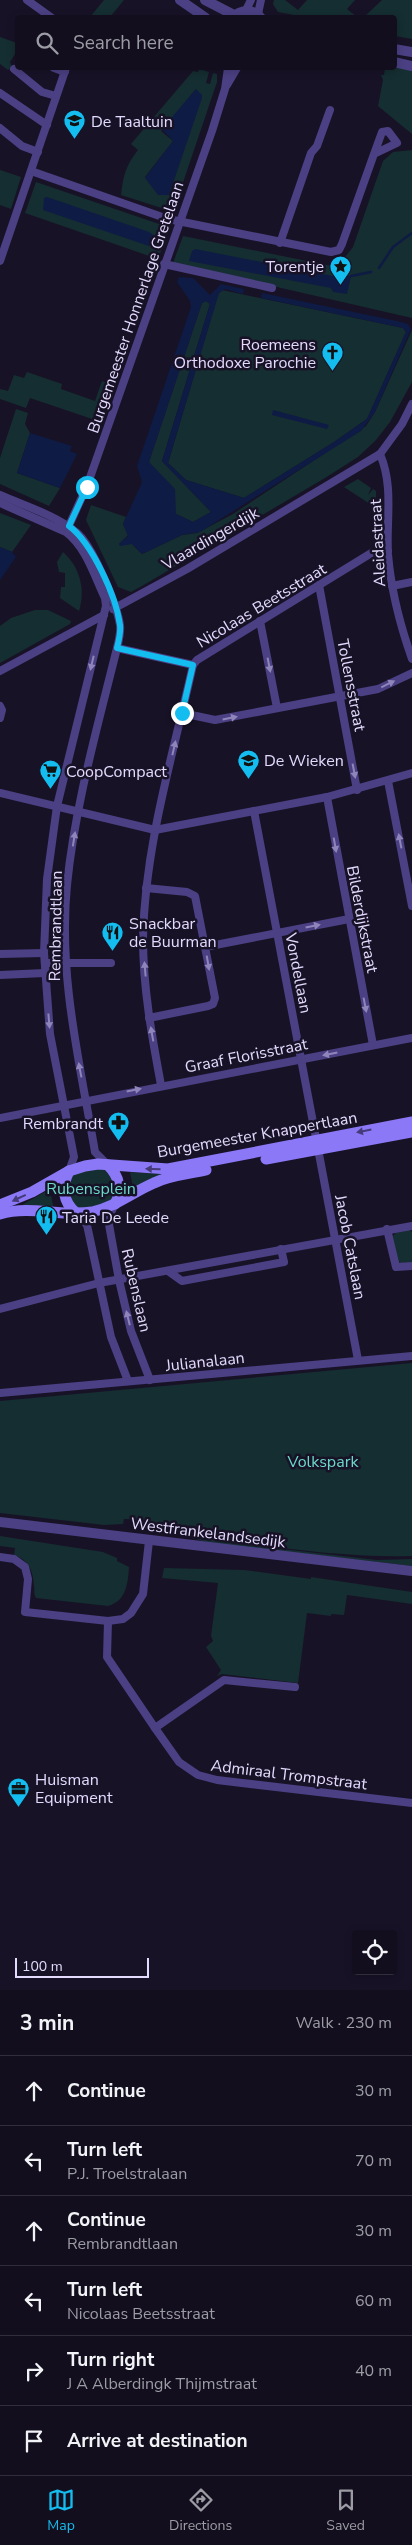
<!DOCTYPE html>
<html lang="en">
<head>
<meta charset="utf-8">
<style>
  :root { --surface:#120e1d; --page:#1b1726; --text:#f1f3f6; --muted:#9c9ca4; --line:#312e3b; --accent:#14bdef }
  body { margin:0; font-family:"Nunito Sans",sans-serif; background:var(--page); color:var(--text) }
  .controls { position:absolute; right:15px; bottom:15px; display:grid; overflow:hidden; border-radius:5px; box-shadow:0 2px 8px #0003 }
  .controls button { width:45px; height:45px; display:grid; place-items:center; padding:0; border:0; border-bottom:1px solid var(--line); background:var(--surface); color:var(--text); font:25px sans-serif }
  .scale { position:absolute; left:15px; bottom:12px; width:134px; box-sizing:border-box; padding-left:5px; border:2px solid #e3dafd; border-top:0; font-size:14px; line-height:18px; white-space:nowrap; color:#e3dafd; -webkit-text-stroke:4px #181227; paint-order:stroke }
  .stop { position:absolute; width:15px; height:15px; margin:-11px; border:4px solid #14bdef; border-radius:50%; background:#fff }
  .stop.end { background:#14bdef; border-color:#fff; box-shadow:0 1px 5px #0008 }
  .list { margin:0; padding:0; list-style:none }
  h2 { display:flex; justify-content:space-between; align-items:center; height:65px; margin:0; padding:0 20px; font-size:21px }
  h2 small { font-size:16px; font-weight:400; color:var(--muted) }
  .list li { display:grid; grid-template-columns:32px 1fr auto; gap:15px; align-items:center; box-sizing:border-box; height:70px; padding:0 20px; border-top:1px solid var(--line) }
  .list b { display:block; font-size:19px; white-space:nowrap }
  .list p { margin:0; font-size:16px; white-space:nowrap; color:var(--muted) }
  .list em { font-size:16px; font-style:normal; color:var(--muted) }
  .icon { flex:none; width:28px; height:28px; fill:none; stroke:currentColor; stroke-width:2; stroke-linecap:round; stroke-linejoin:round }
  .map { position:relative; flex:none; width:412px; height:1990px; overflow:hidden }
  .search { position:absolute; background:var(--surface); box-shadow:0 2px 8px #0003; left:15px; right:15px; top:15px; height:55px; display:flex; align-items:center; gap:12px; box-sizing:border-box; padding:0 18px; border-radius:5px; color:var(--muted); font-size:19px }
  .sheet { height:485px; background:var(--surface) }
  nav { display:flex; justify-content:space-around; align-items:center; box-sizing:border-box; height:70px; border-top:1px solid var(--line); background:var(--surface); font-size:14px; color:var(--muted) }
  nav a { display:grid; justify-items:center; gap:2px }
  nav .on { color:var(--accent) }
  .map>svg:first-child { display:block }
  .green { fill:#152e31; fill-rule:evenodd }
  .water { fill:#0e1b44; fill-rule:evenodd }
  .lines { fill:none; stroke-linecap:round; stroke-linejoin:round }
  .stream { stroke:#0e1b44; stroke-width:2.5 }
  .minor { stroke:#4b4083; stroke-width:8 }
  .tertiary { stroke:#4b4083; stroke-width:10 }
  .secondary { stroke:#8b78f6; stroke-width:11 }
  .oneway { fill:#8f85ba }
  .oneway2 { fill:#463b7a }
  .route { stroke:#14bdef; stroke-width:6 }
  .labels { text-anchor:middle; stroke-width:5; stroke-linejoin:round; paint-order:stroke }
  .poi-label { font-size:16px; fill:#e3dafd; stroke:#181227; text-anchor:start }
  .street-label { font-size:16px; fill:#e3dafd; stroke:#181227 }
  .park-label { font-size:16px; fill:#6ad9cb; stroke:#181227 }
</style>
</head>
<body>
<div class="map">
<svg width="412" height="1990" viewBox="0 0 412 1990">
  <rect width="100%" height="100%" fill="#181227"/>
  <g class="green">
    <path d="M104,0H124L110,17H90Z"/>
    <path d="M274,0H285L298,10L307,0H355L347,9L357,17H304L278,12L273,4Z"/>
    <path d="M382,0H412V39L395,36L394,18L364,17Z"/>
    <path d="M0,37L17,43V51L10,62L12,67L8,70L0,64Z"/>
    <path d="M395,65L412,68V134L378,106L383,80L381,75H384L385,68H394Z"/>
    <path d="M199,69L209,72L206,83L210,84L213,73L217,74V82L174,209L171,211L121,195C123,176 126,165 138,150L131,144L193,71L198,72ZM196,89L160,195H159L145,177L173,141L161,131Z"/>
    <path d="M412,150V318L173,263L183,236L337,267L353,247L383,161L393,152Z"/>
    <path d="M0,170L21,177L11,209L0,205Z"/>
    <path d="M36,182L165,226L168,232L158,259L25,213Z"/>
    <path d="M222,290L403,328L406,332L367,419L334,442L244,498L186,480L168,463L218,294Z"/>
    <path d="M206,301L210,304L162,461L211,512L193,522L176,514L149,462L202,303Z"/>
    <path d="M412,330V382L390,422L376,440L358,457L325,478L142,586L131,592L118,587L86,520L91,505L126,517L123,524L128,535L119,544H132L142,554L182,535L197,533L233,514L366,426L375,412Z"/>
    <path d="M27,372L62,384L61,389L95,401L102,381L114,385L101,422L30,398L26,408L0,399V389L8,391L14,375L24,378Z"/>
    <path d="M16,409L28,413L25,424L30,433L17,473L60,488L49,506L0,484V458Z"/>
    <path d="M358,479L371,488L368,495L373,489L376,491V508L344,487Z"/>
    <path d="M0,513L31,525L12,552L0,547Z"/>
    <path d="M63,552C80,567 86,590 79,611L60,598L61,587H65V573L59,572L57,562Z"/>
    <path d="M35,610H48L71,621L70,624L0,663V626L11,618Z"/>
    <path d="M88,1169H107L116,1190L111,1203L79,1209L69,1200L70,1176Z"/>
    <path d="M130,1172L160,1174V1175L133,1188Z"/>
    <path d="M50,1189L53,1206L22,1205Z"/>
    <path d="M409,1230L412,1232V1262L401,1263L398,1261L393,1236L396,1233Z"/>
    <path d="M412,1363V1556C352,1558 281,1549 222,1539C195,1534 170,1527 143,1523V1520L124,1519L123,1524L104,1525L0,1513V1401Z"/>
    <path d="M172,1530L229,1543L377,1560L412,1559V1566L210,1543L188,1537Z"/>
    <path d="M0,1536L103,1552L117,1558V1561L129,1567C128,1584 126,1601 108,1606L36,1598C33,1593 35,1592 34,1586C33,1571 29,1560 14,1555L15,1548L0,1546Z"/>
    <path d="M164,1568L244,1570L311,1579V1577L412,1592V1604L347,1595L344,1615L331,1614V1616L307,1613L298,1683L222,1674L217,1676L221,1670L206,1647L213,1641L211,1636L218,1583L162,1578Z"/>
  </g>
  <g class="water">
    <path d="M196,89L202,95V98L169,195H158L145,178L173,141L162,129Z"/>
    <path d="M47,197L149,232L155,236L149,246L43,210L44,198Z"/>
    <path d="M195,249L333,276L336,273L351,276L347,294L333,292L331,288L189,261L192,251Z"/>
    <path d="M179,277L193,278L210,295L221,284L244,289L243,294L225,289L219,293L168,463L186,480L244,498L334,442L367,419L406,332L403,328L261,298L262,293L397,321L408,324L411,329L375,412L361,431L200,532L182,535L142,554L132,544L120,546L119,544L128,536L123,524L142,482L137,466L191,307L190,301L177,282ZM206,301L210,304L162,461L211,512L193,522L176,514L175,489L149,462L202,303Z"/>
    <path d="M273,410L329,425L327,429L272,415Z"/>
    <path d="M30,433L72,446L70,451L77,454L60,488L17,473Z"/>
    <path d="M0,547L12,552L16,557L0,580Z"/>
  </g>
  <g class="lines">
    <g class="stream">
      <path d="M379,268L393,247L412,233"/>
      <path d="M351,276L371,272"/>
    </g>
    <g class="minor">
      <path d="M27,0L52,18"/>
      <path d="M246,10L251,0"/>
      <path d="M258,14L261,0"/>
      <path d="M54,68L65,72"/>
      <path d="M14,69L42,92L56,96"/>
      <path d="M227,85L237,68"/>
      <path d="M0,93L47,125"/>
      <path d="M0,128L22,146L38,152"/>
      <path d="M31,171L168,219L331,252L339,250L342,244L374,154L397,143L388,131L382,132L374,154"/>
      <path d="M280,243L311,153L317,146L330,110"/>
      <path d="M0,261L66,68"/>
      <path d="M164,264L272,288"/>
      <path d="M380,454C394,487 386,519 388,554C391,590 400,625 412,659"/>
      <path d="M0,495C25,506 55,515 76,532C92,544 117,605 120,625C121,632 119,640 117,648C98,725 75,805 67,885C58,975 80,1064 95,1152L107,1164"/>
      <path d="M0,503L66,532C86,547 94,575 105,598L106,606L57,806L47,879L44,953L50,1034L74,1157L69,1171"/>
      <path d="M67,530L87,486L212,131L225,89L228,68"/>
      <path d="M319,585L357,790"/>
      <path d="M392,586L412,582"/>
      <path d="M113,609L187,569L380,454L402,424L412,404"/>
      <path d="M260,621L277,708"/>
      <path d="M117,648L193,665L197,660L373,552L388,551"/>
      <path d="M0,671L104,615"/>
      <path d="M0,706L2,710L0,718"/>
      <path d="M182,713L215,720L378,689L412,673"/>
      <path d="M388,781L412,906"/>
      <path d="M0,793L155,830L327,797L412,773"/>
      <path d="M327,797L373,1045"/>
      <path d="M254,811L358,1360"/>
      <path d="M146,888L187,892L195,896L215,998L213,1004L208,1006L149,1018"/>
      <path d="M205,947L349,919"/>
      <path d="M0,954L44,953"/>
      <path d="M45,963H111"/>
      <path d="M0,975L45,973"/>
      <path d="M161,1085C152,1037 143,988 143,938C145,845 173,755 193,665"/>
      <path d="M0,1118L412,1038"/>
      <path d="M115,1204L108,1219L119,1280L131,1331L150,1380"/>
      <path d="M76,1213L87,1225L111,1337L128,1381"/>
      <path d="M387,1229L396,1267L412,1266"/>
      <path d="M168,1271L182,1281L284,1262L281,1249"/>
      <path d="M0,1309L99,1283L412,1226"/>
      <path d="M0,1393L412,1356"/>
      <path d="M0,1557L14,1559L25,1567L28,1579L25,1612L108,1621L123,1619L131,1613L143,1594L149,1541"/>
      <path d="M108,1621L107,1657L155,1728L179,1762L198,1775L217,1780L412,1803"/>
      <path d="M155,1728L224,1680L295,1687"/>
    </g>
    <g class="tertiary">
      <path d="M180,0L206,18"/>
      <path d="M205,0L234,15"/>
      <path d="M232,18C241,9 252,8 261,18"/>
      <path d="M394,49L412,52"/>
      <path d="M394,62L412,66"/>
      <path d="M0,1522L412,1571"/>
    </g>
    <g class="secondary">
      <path d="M266,1159L412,1132"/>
      <path d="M108,1165C119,1176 123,1191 115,1204"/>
      <path d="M69,1171C61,1187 63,1202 76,1213"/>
      <path d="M0,1205L32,1192L69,1171L85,1166L98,1164L168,1169L412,1122"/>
      <path d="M0,1214C31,1205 61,1217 92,1212C115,1207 133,1192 154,1183C170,1175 189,1174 206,1170"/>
    </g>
  </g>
  <defs><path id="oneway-solid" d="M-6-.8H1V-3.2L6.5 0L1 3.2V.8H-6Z" transform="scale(1.25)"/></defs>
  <g class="oneway">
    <use href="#oneway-solid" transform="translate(92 663) rotate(103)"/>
    <use href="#oneway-solid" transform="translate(269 665) rotate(79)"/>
    <use href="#oneway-solid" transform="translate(388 684) rotate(-26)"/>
    <use href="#oneway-solid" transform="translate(230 718) rotate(-11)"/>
    <use href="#oneway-solid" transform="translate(174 748) rotate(-77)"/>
    <use href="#oneway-solid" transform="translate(354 771) rotate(79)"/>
    <use href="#oneway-solid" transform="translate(74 839) rotate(-81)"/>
    <use href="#oneway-solid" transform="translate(400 841) rotate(-101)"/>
    <use href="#oneway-solid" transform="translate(335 845) rotate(80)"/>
    <use href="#oneway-solid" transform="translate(313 926) rotate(-11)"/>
    <use href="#oneway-solid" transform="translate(208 963) rotate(80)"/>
    <use href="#oneway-solid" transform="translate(145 969) rotate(-95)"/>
    <use href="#oneway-solid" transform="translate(365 1005) rotate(79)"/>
    <use href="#oneway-solid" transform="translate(49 1021) rotate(85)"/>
    <use href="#oneway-solid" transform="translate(152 1034) rotate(-100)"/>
    <use href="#oneway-solid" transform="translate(330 1054) rotate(169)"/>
    <use href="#oneway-solid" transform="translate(80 1070) rotate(-101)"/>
    <use href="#oneway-solid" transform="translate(134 1090) rotate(-11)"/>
    <use href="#oneway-solid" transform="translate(128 1318) rotate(-104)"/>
  </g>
  <g class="oneway2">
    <use href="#oneway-solid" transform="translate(364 1131) rotate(169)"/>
    <use href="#oneway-solid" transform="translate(153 1169) rotate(-178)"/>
    <use href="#oneway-solid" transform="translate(19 1198) rotate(155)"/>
  </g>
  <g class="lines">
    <path class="route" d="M87,487L69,526C92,543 116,596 120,625C121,632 119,640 117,648L193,665L182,713"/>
  </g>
  <defs>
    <symbol id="school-pin" viewBox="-11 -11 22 30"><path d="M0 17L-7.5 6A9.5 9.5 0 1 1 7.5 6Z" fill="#14bdef" stroke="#181227"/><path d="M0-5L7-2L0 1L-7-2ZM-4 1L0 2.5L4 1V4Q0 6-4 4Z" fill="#111"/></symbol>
    <symbol id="sight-pin" viewBox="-11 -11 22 30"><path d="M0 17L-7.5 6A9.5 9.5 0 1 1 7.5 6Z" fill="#14bdef" stroke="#181227"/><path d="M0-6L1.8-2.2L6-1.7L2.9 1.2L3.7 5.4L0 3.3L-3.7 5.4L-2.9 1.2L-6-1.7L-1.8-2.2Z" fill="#111"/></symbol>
    <symbol id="church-pin" viewBox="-11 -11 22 30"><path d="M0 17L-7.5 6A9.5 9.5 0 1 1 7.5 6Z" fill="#14bdef" stroke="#181227"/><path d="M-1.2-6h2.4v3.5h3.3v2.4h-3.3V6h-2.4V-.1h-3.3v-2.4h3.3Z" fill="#111"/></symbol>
    <symbol id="supermarket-pin" viewBox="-11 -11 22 30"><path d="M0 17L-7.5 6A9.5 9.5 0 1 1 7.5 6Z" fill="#14bdef" stroke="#181227"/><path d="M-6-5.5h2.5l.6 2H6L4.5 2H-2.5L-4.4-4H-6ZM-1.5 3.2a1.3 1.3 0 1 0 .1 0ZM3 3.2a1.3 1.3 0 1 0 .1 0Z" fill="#111"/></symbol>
    <symbol id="restaurant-pin" viewBox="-11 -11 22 30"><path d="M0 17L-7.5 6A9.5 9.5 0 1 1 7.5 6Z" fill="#14bdef" stroke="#181227"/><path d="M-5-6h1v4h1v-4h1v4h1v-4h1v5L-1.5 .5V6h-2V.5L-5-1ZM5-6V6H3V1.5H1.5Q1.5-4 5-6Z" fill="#111"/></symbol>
    <symbol id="pharmacy-pin" viewBox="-11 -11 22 30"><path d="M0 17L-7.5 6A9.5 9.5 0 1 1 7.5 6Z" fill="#14bdef" stroke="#181227"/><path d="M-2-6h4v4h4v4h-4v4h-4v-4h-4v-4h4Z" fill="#111"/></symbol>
    <symbol id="office-pin" viewBox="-11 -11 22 30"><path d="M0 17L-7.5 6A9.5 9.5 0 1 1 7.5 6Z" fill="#14bdef" stroke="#181227"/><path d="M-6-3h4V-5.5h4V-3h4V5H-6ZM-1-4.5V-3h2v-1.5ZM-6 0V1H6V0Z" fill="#111"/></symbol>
  </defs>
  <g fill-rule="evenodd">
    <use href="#school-pin" x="62" y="108" width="25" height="34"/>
    <use href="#sight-pin" x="328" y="254" width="25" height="34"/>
    <use href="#church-pin" x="320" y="340" width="25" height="34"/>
    <use href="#school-pin" x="236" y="748" width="25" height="34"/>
    <use href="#supermarket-pin" x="38" y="758" width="25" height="34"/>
    <use href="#restaurant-pin" x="100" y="920" width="25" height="34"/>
    <use href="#pharmacy-pin" x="106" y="1110" width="25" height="34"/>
    <use href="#restaurant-pin" x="34" y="1204" width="25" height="34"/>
    <use href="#office-pin" x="6" y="1776" width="25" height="34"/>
  </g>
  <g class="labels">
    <g class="poi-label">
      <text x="91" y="127">De Taaltuin</text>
      <text x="324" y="272" text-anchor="end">Torentje</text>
      <text x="316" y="350" text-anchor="end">Roemeens<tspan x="316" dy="18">Orthodoxe Parochie</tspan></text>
      <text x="264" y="766">De Wieken</text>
      <text x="66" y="777">CoopCompact</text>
      <text x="129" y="929">Snackbar<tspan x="129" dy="18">de Buurman</tspan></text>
      <text x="103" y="1129" text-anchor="end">Rembrandt</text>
      <text x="62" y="1223">Taria De Leede</text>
      <text x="35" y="1785">Huisman<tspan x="35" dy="18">Equipment</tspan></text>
    </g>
    <g class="street-label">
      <text transform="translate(135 307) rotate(-71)" y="6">Burgemeester Honnerlage Gretelaan</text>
      <text transform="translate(210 538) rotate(-30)" y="6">Vlaardingerdijk</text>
      <text transform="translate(377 543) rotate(-93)" y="6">Aleidastraat</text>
      <text transform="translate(261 605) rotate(-31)" y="6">Nicolaas Beetsstraat</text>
      <text transform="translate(352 685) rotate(79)" y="6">Tollensstraat</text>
      <text transform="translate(363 919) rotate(79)" y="6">Bilderdijkstraat</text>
      <text transform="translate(55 926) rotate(-89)" y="6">Rembrandtlaan</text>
      <text transform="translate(299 973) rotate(79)" y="6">Vondellaan</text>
      <text transform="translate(246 1055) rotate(-11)" y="6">Graaf Florisstraat</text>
      <text transform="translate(257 1134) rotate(-10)" y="6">Burgemeester Knappertlaan</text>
      <text transform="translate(351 1247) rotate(79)" y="6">Jacob Catslaan</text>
      <text transform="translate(137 1290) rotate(77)" y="6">Rubenslaan</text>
      <text transform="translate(205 1361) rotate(-6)" y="6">Julianalaan</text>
      <text transform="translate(208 1532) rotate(7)" y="6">Westfrankelandsedijk</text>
      <text transform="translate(289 1774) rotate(7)" y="6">Admiraal Trompstraat</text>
    </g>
    <g class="park-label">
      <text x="91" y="1194">Rubensplein</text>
      <text x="323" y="1467">Volkspark</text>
    </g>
  </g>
</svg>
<div class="controls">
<button><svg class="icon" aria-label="locate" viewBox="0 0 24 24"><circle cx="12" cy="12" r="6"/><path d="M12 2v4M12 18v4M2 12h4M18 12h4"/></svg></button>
</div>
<div class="scale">100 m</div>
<div class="stop" style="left:87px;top:487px"></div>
<div class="stop end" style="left:182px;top:713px"></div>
<div class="search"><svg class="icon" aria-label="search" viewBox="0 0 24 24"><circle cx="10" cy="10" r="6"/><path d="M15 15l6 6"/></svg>Search here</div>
</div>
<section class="sheet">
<h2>3 min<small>Walk · 230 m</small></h2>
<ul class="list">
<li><svg class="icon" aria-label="ahead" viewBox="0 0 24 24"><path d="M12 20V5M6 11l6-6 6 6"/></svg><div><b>Continue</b></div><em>30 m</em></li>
<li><svg class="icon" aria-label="left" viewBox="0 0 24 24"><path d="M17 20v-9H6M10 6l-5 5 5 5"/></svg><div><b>Turn left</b><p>P.J. Troelstralaan</p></div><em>70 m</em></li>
<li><svg class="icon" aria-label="ahead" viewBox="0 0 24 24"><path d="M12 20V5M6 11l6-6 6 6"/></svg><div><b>Continue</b><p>Rembrandtlaan</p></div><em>30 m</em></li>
<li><svg class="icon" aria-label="left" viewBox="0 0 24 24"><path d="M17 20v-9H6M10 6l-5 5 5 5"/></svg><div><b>Turn left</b><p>Nicolaas Beetsstraat</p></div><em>60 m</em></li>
<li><svg class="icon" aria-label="right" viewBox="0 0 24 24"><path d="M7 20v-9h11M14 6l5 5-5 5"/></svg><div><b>Turn right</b><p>J A Alberdingk Thijmstraat</p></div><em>40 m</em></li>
<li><svg class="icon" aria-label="arrive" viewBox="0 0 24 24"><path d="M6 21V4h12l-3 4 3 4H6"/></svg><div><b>Arrive at destination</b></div></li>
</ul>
</section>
<nav>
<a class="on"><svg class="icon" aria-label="map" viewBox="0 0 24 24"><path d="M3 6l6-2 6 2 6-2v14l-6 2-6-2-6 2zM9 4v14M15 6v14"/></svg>Map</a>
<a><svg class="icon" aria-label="directions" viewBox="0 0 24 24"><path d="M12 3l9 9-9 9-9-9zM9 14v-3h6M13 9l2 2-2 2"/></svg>Directions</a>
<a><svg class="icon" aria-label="saved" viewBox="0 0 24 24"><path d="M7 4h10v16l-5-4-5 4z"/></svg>Saved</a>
</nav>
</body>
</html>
